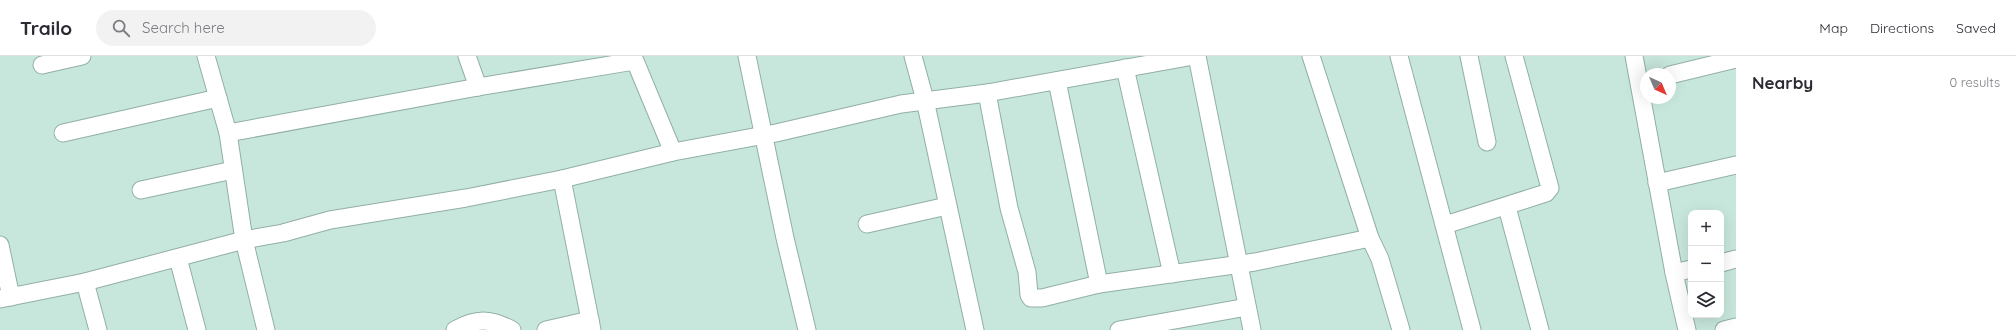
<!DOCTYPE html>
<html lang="en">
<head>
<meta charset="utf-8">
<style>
  :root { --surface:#fff; --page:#f2f2f3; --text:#2b2b33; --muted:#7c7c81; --line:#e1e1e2 }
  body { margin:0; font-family:Quicksand,sans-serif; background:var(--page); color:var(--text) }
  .controls { position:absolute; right:12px; bottom:12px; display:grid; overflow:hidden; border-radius:8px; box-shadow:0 4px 16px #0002 }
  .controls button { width:36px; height:36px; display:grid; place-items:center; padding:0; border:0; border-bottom:1px solid var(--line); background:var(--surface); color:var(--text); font:20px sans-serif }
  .compass { position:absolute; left:1640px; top:12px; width:36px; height:36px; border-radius:50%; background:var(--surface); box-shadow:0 4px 16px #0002; rotate:136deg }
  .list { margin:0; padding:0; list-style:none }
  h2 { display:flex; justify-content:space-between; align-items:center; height:52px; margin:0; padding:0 16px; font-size:17px }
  h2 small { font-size:13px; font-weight:400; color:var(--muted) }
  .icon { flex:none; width:22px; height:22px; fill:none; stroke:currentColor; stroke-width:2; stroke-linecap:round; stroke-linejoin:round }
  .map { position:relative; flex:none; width:1736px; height:274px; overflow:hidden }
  header { display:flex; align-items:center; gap:24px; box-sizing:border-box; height:56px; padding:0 20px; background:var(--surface); border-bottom:1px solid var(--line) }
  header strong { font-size:19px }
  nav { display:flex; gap:22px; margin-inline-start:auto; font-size:14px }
  .search { width:280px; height:36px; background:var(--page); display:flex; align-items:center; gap:10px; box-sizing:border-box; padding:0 14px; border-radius:22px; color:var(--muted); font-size:15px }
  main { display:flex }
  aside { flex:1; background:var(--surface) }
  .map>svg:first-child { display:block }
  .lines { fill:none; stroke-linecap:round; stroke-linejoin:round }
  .minor-casing { stroke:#91afa5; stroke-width:19 }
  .minor { stroke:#fff; stroke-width:17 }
</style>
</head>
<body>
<header>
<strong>Trailo</strong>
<div class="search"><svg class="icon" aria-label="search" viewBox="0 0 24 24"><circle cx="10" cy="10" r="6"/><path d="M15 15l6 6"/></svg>Search here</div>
<nav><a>Map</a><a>Directions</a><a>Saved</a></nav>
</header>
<main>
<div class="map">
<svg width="1736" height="274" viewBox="0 0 1736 274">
  <rect width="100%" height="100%" fill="#c8e7dc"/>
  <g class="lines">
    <defs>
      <g id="minor">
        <path d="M206,0L228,77L244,184L266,274"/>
        <path d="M467,0L478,31"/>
        <path d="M633,0L673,96"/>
        <path d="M747,0L785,182L807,274"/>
        <path d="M913,0L925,44L975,274"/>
        <path d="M1197,0L1252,274"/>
        <path d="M1311,0L1370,182"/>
        <path d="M1399,0L1472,274"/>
        <path d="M1469,0L1487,86"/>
        <path d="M1634,0L1674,217L1687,274"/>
        <path d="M42,9L82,0"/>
        <path d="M1125,12L1172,218"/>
        <path d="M1670,19L1736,3"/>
        <path d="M1057,25L1099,228"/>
        <path d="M987,37L1009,152L1027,216L1029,239L1031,242H1042L1099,228L1255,206L1370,182L1380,203L1401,274"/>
        <path d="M63,77L218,42"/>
        <path d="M228,77L478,31L634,5"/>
        <path d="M562,123L592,274"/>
        <path d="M1657,127L1736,109"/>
        <path d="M141,134L233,114"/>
        <path d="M1507,151L1540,274"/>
        <path d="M867,168L947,150"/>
        <path d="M1445,169L1546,137L1550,132L1514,0"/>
        <path d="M0,189L11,241"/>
        <path d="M178,202L197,274"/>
        <path d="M1721,207L1736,203"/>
        <path d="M1674,217L1691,213"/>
        <path d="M85,226L98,274"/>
        <path d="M0,243L85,226L244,184L283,177L330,164L466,142L562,123L673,96L776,77L901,48L987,37L1194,0"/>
        <path d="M455,274C476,262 490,262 512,274"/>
        <path d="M546,274L590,264"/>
        <path d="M1119,274L1247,251"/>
        <path d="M1724,274L1736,271"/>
      </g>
    </defs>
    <use href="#minor" class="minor-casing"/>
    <use href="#minor" class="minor"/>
  </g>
</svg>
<div class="controls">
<button>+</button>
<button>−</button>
<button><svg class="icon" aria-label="layers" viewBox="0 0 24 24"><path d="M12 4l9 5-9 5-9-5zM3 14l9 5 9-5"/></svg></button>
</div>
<svg class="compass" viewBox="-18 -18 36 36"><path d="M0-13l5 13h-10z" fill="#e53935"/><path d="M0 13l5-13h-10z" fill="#7c7c81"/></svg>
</div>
<aside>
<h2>Nearby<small>0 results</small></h2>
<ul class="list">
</ul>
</aside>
</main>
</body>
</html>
